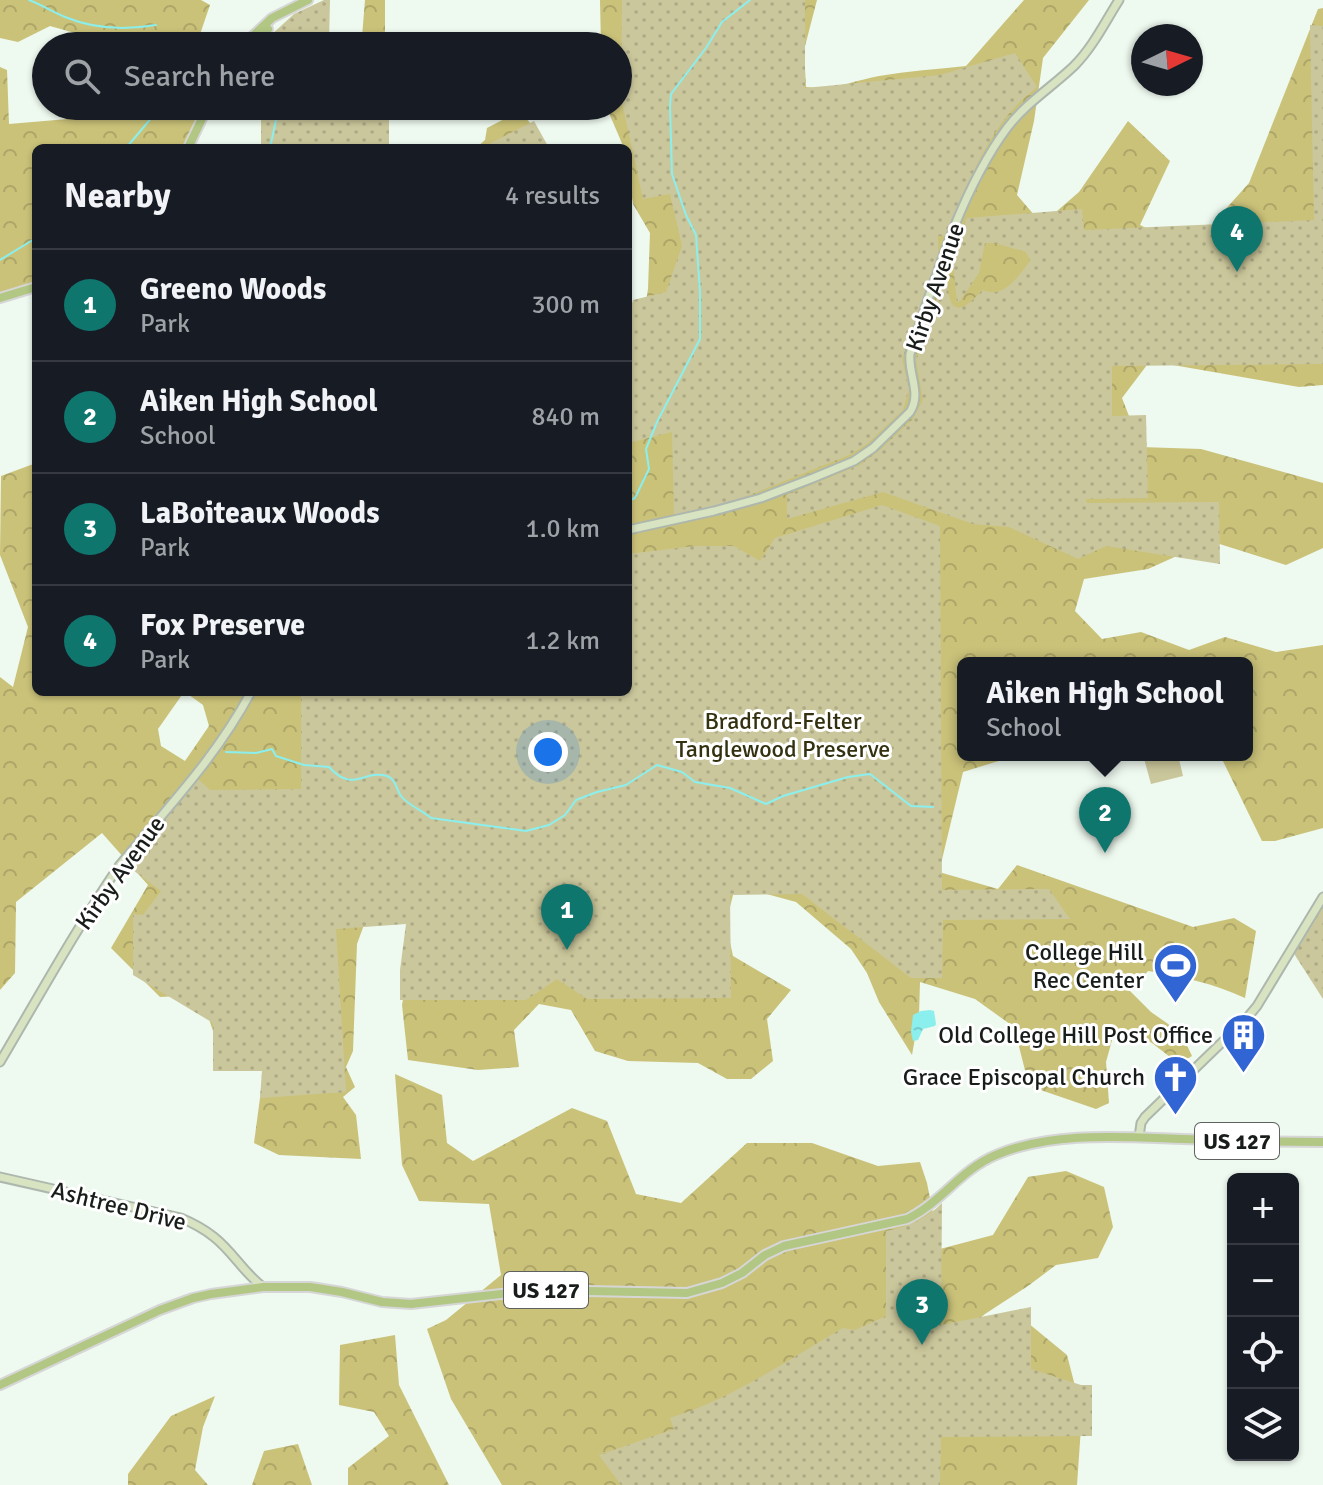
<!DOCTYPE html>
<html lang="en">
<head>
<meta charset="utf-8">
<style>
  :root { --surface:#171b24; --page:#242831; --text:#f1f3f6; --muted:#9ea1a6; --line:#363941; --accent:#0f766e }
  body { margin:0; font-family:Signika,sans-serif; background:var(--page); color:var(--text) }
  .controls { position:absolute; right:24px; bottom:24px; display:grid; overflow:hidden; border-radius:12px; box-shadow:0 2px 6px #0004 }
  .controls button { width:72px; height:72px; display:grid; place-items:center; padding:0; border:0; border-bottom:2px solid var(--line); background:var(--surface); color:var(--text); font:40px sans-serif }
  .compass { position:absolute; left:1131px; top:24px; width:72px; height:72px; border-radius:50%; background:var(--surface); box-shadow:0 2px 6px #0004; rotate:85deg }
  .you { position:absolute; left:548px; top:752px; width:28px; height:28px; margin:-20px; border:6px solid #fff; border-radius:50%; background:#1a73e8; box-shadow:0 0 0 12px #1a73e833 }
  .badge { display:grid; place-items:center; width:52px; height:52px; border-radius:50%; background:var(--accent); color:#fff; font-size:26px; font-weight:700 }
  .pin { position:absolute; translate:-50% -66px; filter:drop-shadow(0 2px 4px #0008) }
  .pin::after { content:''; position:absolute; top:42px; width:28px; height:24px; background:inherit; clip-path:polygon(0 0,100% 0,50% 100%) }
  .popup { position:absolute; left:957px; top:657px; width:296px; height:104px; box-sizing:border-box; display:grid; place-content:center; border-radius:12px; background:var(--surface); filter:drop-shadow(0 2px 6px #0005); font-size:26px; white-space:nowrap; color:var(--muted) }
  .popup b { font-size:30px; color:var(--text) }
  .popup::after { content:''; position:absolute; left:50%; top:100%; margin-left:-16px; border:16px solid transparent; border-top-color:var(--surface) }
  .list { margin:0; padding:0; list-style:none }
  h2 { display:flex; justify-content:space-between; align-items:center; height:104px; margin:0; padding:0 32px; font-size:34px }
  h2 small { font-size:26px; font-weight:400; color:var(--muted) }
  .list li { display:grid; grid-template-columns:52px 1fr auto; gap:24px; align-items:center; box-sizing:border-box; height:112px; padding:0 32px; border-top:2px solid var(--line) }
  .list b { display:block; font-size:30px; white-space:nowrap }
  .list p { margin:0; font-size:26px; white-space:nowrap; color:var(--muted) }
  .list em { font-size:26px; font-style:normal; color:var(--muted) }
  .icon { flex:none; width:44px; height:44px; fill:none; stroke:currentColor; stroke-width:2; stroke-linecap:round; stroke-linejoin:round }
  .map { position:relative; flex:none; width:1323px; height:1485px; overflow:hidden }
  .search { position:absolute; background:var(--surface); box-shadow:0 2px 6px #0004; left:32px; top:32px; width:600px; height:88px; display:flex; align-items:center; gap:20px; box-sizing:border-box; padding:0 28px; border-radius:44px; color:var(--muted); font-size:30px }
  .panel { position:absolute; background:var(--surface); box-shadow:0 2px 6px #0004; left:32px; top:144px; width:600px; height:552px; border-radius:12px }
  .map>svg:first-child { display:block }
  .forest { fill:url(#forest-crowns) }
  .park { fill:url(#park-dots) }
  .pitch { fill:#cbc79c }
  .water { fill:url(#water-ripples) }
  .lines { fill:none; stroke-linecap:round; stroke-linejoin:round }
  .stream { stroke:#8befed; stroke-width:2 }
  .secondary-casing { stroke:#adb7ae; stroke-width:11 }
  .primary-casing { stroke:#d6d6d6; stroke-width:12 }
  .secondary { stroke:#d8e3c1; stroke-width:7 }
  .primary { stroke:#b1c783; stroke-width:8 }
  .labels { text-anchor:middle; stroke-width:6; stroke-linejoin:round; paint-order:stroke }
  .shield { fill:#fff; stroke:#5e615f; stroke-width:2 }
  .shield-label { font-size:22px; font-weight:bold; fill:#191d1a }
  .street-label { font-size:24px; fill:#191d1a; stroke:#fff }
  .park-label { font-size:24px; fill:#343110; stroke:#fff }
  .poi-label { font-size:24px; fill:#191d1a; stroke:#fff; text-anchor:end }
</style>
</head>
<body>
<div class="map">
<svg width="1323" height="1485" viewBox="0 0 1323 1485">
  <defs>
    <pattern id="forest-crowns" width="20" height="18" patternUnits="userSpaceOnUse" patternTransform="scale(2)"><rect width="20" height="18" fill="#cac279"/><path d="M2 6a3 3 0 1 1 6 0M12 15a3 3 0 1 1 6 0" fill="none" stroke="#ada668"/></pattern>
    <pattern id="park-dots" width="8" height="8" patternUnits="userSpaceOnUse" patternTransform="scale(2)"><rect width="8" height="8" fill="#cbc79c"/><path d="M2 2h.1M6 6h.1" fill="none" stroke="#aeaa86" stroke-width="1.8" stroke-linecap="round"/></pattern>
    <pattern id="water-ripples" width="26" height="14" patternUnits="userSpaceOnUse" patternTransform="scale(2)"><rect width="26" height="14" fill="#8befed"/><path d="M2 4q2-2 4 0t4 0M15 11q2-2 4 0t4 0" fill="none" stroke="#77cccb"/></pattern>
  </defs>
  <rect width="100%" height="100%" fill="#eef9ef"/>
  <g class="forest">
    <path d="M0,0H201L210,5L197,43L180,46H116L114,44L50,26L18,42L0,38Z"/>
    <path d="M365,0H385V46H357L362,37Z"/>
    <path d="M600,0H817L804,50L806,87C836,90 852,81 879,76C908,71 937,69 966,66L1024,0H1089L1043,58L1034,121L1017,195L1042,224L1079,192L1128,121L1170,161L1140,225L1190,249L1249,183L1318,9L1323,8V385L1299,387L1150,361L1122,398L1141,447L1201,449L1323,483V548L1286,565L1210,541L1148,569L1084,579L1075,611L1102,639L1141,632L1189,650L1225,637L1276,652L1323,645V828L1275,841H1262L1220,755H1247V663H963V755H1018L963,772L939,872L998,889L1017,865L1193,927L1234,918L1256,931L1245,998C1214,984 1182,976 1148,971L1130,991L1151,1012L1181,1033L1192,1056L1179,1064L1152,1043L1131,1030L1114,1033L1106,1062L1109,1103L1096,1109L1029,1086L1014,1027L975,999L920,982L919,1015L912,1055L879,1002L867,973L851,949L796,902L744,888L733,895L726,923L733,956L791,990L767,1019L773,1061L751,1079H727L698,1063L628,1061L595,1051L571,1010L539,1004L514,1030L519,1067L478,1070L408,1060L402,1005L418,913L372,903L357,944L353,1051L346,1067L355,1087L343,1097L356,1115L361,1159L279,1155L254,1143L264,1068L224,1064L201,995L160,997L111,948L148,885L102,833L16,902L15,973L0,990V677L13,687L28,627L0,555L1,476L36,463V692H184L158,729L161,746L185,761L209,726L203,705L185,692H628V347L641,333L648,289L650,233L633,204L628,171V148H624L606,106H618V46H601Z"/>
    <path d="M0,67L7,70L9,124L91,117L103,106H208L188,148H36V287L0,298Z"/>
    <path d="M514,114L524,115L547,146L545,148H476L485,140L487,128Z"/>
    <path d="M395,1074L442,1095L447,1143L473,1161L572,1108L607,1121L636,1194L681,1203L747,1143H812L878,1166L920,1162L927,1183L940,1249L993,1235L1028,1177L1066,1171L1104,1187L1113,1227L1098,1258L1056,1265L1028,1286L985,1314L947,1346L1028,1323L1067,1355L1082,1413L1077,1485H502L451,1399L427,1329L446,1320L501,1275L489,1204L419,1201L402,1165Z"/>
    <path d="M395,1335L399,1385L449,1485H348V1468L389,1436L374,1412L339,1405L340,1345Z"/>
    <path d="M215,1396L203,1427L195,1470L208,1485H128V1474L171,1416Z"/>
    <path d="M298,1444L312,1485H252L264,1451Z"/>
  </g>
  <g class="park">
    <path d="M324,0H330L329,43H332V46H259L294,14Z"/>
    <path d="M622,0H805V88L940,75L1015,53L1037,87C1029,94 1020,101 1013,109C983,143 963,194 946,236H938V257L902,359L909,389L903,410L867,444L849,455L732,502L674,516L672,432L628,443V316L633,300L666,292L682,246L670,194L643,199L621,98Z"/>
    <path d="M1310,25L1323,26V364L1112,366V416L1146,415L1148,498L1086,499L1087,503L1219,502L1220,564L1106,546L1078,559L1009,527L973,524L883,492L787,519V495L860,465L880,450L913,419L923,400L916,359L947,269C948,279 946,313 962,307C969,305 977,295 983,290C1004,300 1019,275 1030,261L1026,252L995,243H985L979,273L960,301L957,302L952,255L967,218L1082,209L1084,230L1314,220Z"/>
    <rect x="261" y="106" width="128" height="42"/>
    <path d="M534,121L549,148H486L487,145Z"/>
    <path d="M882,505L940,526L942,890L1049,889L1070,919L943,920L942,978H911L802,894L730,895L731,998L587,999L557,979L526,1000H400V970L406,924L336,929L346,1092L260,1098L262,1071H213V1023L133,975V914L143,915L161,891L129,867L128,855L184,790H189L198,779L210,790L301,789V692H628V554L694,546H734L760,561L775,538Z"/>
    <path d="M1323,897V999L1291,949Z"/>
    <path d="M942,1203L941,1325L1031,1307V1369L1081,1385H1092V1436L941,1437L940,1485H621L599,1455L674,1429L670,1418C732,1399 788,1360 843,1328L855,1330L886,1316V1231C908,1227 926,1219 942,1203Z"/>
  </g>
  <path class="pitch" d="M1143,755H1178L1183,776L1151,784Z"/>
  <path class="water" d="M930,1010L934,1011L936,1024L935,1026L923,1029L918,1040L913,1041L911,1032L913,1015L921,1011Z"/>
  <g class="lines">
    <g class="stream">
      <path d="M29,0C42,5 53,12 65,17C94,29 126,30 156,25"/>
      <path d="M126,148L153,116"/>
      <path d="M270,148L279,106"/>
      <path d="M0,260L36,238"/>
      <path d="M628,501L635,498L649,469L646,449L657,422L700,339V292L696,235L686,215L672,174L670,107L671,94L706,48L722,22L750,0"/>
      <path d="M226,752L256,753L272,749L276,756L304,765L329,767C354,794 363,769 387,776C396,779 396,789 401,796C409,806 422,810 431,818L526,831L549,825L565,815L576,800L597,792L626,785L657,765L682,772L695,782L730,788L766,804L783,796L848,777L870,774L911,806L933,807"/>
    </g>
    <defs>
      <g id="secondary">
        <path d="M628,530L714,511L761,498L813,478L854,461L873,448L910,412C922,393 908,375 910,354C934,281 961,190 1007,128C1026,103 1052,87 1074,66C1093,47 1105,22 1119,0"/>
        <path d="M0,1062C39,996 76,929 119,866C167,808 215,759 251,692"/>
        <path d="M1139,1137L1141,1123L1145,1117L1247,1018L1257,1006L1323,897"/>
        <path d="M0,1177L181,1218C193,1223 204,1229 214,1237C233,1252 243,1272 263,1287"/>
      </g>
      <g id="primary">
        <path d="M242,46L272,18L308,0"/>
        <path d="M251,46L268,29"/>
        <path d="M188,148L208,106"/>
        <path d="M0,298L36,287"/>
        <path d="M0,1385L160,1310L193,1298L211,1294L263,1287H310L342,1292L382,1302L411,1304L538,1290L687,1293L722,1283L742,1273L765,1255L784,1246L907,1219C941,1203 960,1170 996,1155C1052,1131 1123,1137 1183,1139C1229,1141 1276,1142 1323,1142"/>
      </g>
    </defs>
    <use href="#secondary" class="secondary-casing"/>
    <use href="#primary" class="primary-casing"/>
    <use href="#secondary" class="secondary"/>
    <use href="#primary" class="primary"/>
  </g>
  <defs>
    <symbol id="stadium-pin" viewBox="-11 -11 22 30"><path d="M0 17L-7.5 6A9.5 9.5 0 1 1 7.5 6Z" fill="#3265d4" stroke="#fff"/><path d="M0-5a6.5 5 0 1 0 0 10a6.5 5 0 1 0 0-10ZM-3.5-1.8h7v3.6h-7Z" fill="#fff"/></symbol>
    <symbol id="building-pin" viewBox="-11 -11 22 30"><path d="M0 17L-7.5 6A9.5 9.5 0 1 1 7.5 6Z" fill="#3265d4" stroke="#fff"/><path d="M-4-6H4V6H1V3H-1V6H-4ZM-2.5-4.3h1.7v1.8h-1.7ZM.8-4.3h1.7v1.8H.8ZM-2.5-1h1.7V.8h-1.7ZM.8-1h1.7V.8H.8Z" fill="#fff"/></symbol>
    <symbol id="church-pin" viewBox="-11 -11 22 30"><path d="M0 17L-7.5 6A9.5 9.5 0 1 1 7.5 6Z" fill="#3265d4" stroke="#fff"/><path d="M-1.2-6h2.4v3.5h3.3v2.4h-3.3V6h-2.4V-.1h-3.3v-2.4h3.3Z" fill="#fff"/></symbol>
  </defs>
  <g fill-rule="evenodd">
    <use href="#stadium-pin" x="1150" y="940" width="51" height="69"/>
    <use href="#building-pin" x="1218" y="1010" width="51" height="69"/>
    <use href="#church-pin" x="1150" y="1052" width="51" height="69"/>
  </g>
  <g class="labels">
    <g class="shield">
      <rect x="1195" y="1123" width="84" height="36" rx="6"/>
      <rect x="504" y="1272" width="84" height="36" rx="6"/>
    </g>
    <g class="shield-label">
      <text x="1237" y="1149">US 127</text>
      <text x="546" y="1298">US 127</text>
    </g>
    <g class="street-label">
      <text transform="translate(935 287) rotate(-71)" y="8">Kirby Avenue</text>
      <text transform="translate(120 873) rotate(-54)" y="8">Kirby Avenue</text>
      <text transform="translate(119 1206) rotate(14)" y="8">Ashtree Drive</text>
    </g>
    <g class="park-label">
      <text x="783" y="729">Bradford-Felter<tspan x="783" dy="28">Tanglewood Preserve</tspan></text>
    </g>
    <g class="poi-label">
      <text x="1144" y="960">College Hill<tspan x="1144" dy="28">Rec Center</tspan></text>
      <text x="1213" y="1043">Old College Hill Post Office</text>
      <text x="1145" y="1085">Grace Episcopal Church</text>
    </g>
  </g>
</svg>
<div class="controls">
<button>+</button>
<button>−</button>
<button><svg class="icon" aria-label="locate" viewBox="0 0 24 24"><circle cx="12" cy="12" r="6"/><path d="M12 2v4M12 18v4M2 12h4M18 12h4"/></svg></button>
<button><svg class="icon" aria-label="layers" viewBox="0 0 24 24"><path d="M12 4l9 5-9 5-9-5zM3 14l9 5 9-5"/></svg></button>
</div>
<svg class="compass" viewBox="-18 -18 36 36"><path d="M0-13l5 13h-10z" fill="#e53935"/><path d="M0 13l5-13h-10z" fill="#9ea1a6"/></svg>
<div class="you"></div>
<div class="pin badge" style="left:567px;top:950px">1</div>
<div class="pin badge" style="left:1105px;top:853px">2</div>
<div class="popup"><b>Aiken High School</b>School</div>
<div class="pin badge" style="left:922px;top:1345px">3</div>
<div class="pin badge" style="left:1237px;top:272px">4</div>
<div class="search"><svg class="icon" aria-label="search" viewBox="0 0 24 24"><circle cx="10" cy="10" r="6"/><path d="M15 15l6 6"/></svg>Search here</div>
<section class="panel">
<h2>Nearby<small>4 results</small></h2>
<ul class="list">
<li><span class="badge">1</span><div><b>Greeno Woods</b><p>Park</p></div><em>300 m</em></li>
<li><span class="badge">2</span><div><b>Aiken High School</b><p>School</p></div><em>840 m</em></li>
<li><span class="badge">3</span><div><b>LaBoiteaux Woods</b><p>Park</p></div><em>1.0 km</em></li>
<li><span class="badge">4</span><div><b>Fox Preserve</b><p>Park</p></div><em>1.2 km</em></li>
</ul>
</section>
</div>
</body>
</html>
